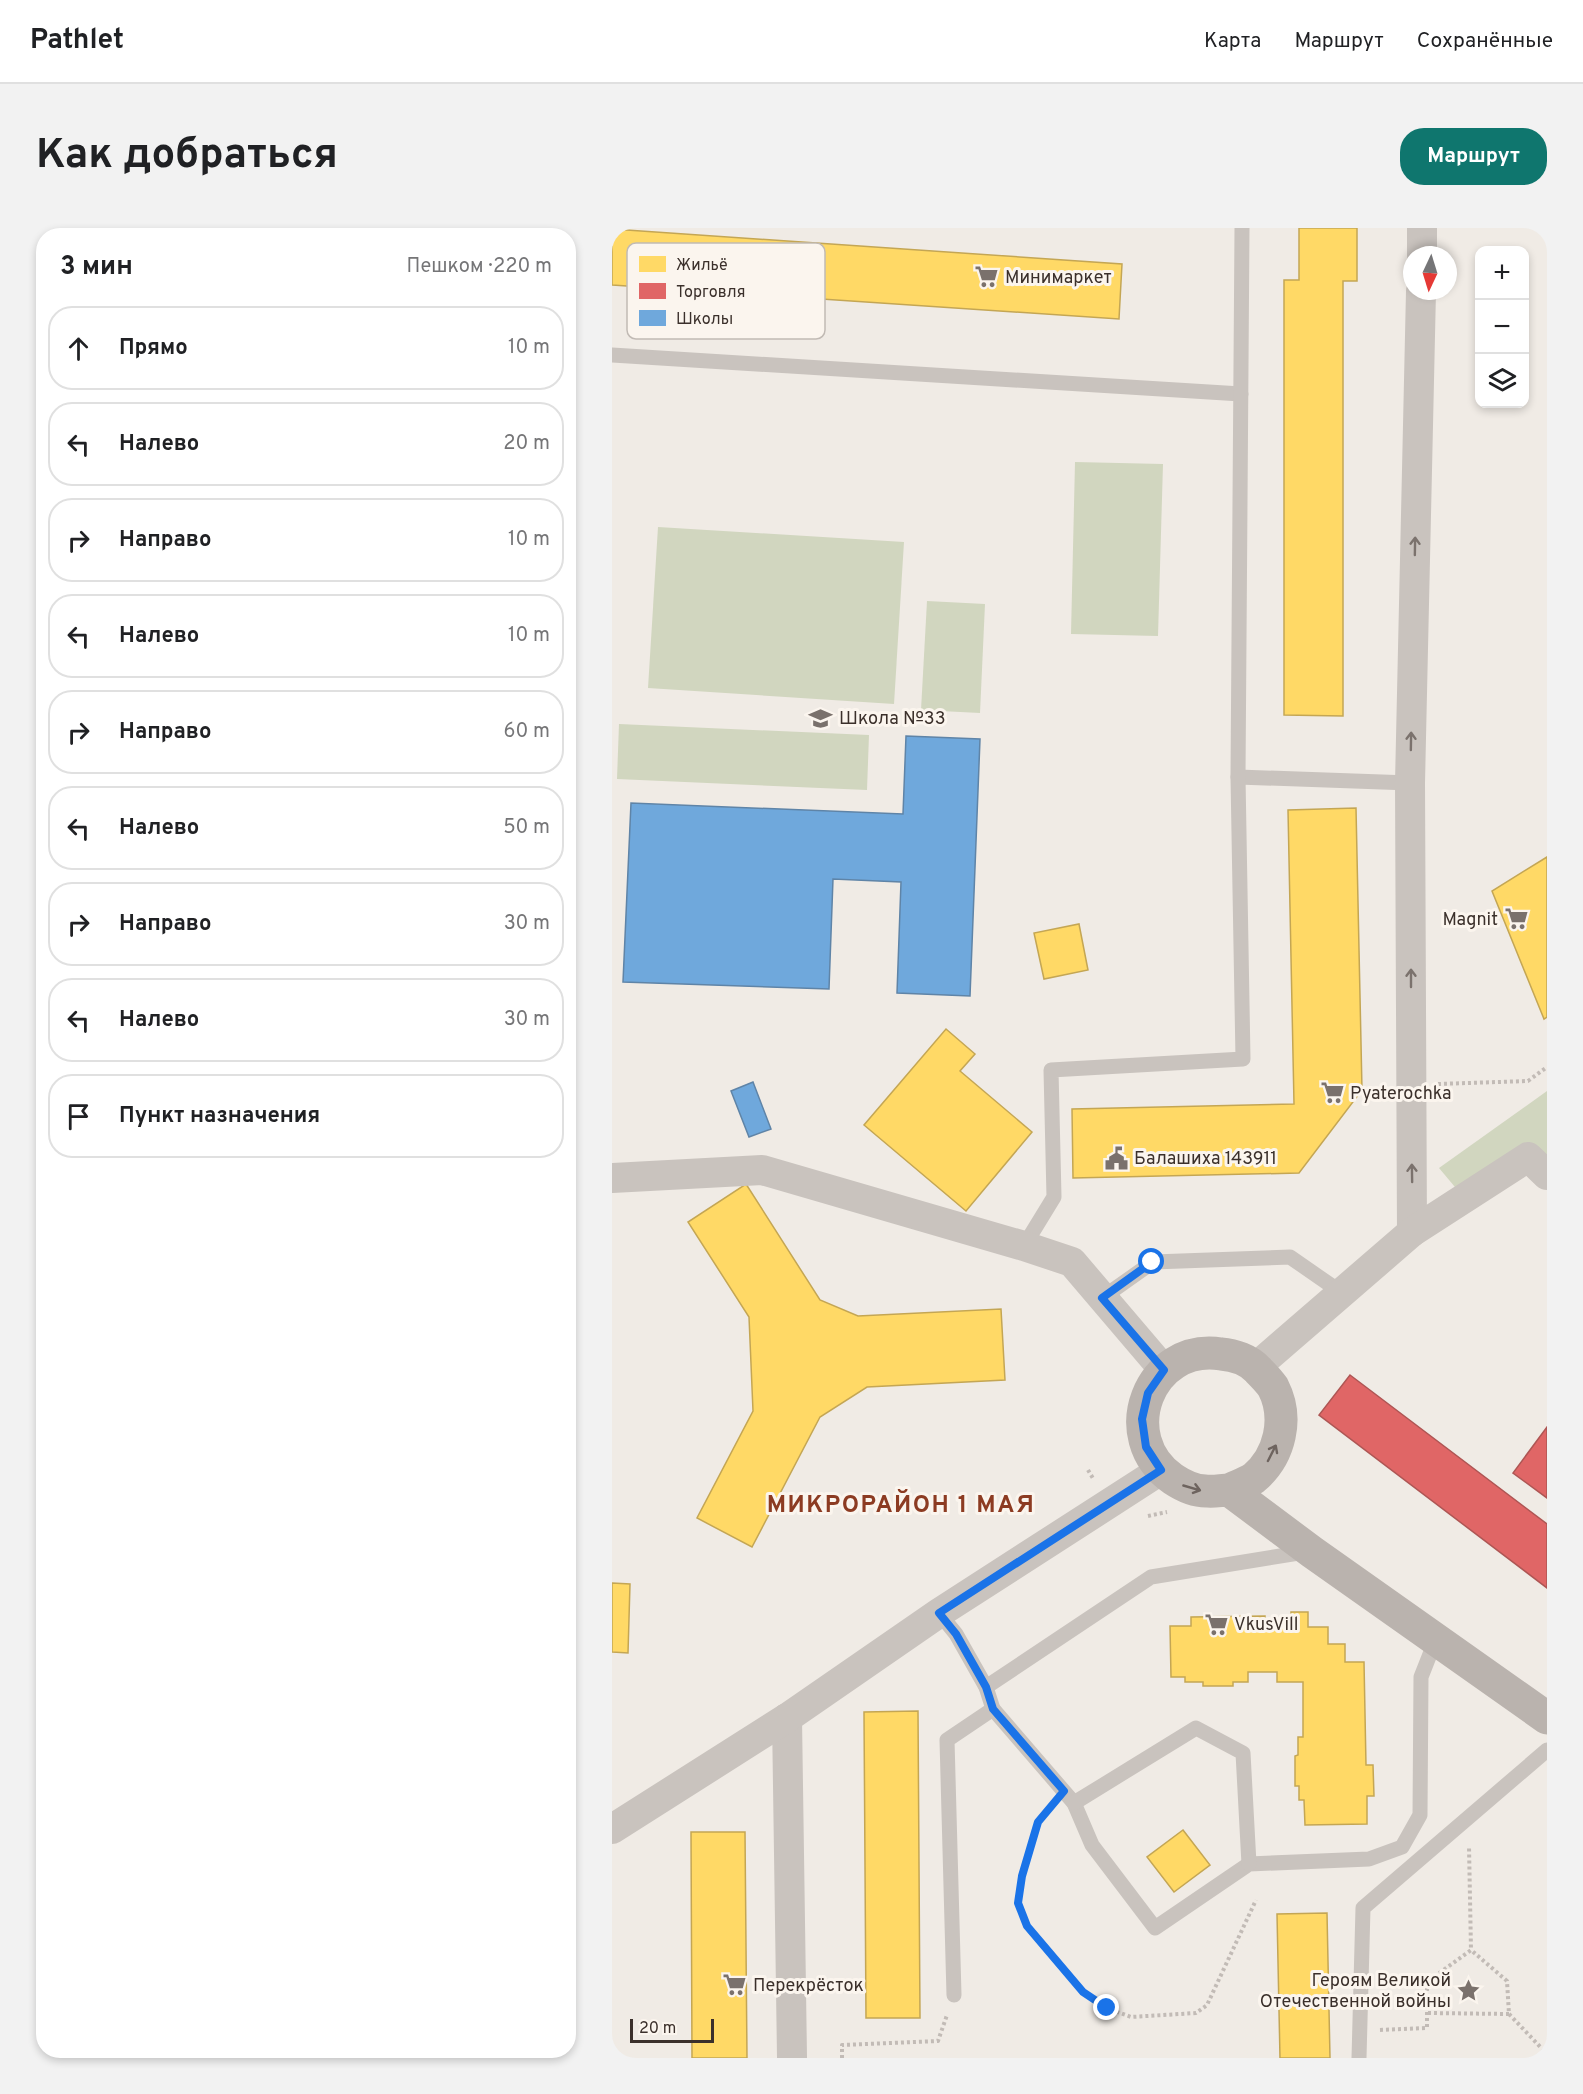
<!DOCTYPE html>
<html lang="ru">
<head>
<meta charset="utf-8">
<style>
  :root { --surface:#fff; --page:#f2f2f2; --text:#202124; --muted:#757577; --line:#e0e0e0; --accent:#0f766e }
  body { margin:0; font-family:Overpass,sans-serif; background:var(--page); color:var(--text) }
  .controls { position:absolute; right:18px; top:18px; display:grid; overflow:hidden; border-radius:12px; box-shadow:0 3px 9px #0003 }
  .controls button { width:54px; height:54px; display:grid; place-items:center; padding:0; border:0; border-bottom:2px solid var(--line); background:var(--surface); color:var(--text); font:30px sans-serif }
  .compass { position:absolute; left:791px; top:18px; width:54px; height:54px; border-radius:50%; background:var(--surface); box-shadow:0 3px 9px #0003; rotate:184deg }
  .scale { position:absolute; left:18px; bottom:15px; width:84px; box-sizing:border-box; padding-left:6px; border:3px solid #3b302b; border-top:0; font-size:16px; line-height:21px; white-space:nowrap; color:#3b302b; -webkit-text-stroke:4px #fbf5ee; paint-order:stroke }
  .stop { position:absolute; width:18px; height:18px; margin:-14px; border:4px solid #1a73e8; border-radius:50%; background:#fff }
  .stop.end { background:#1a73e8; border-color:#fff; box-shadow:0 2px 6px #0008 }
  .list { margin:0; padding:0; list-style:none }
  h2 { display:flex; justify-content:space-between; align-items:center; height:78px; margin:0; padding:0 24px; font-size:26px }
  h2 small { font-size:20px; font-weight:400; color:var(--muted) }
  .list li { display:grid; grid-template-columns:39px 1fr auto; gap:18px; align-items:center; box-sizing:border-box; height:84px; margin:0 12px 12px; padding:0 12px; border:2px solid var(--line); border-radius:24px }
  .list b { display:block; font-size:22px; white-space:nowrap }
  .list em { font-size:20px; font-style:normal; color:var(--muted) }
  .icon { flex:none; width:33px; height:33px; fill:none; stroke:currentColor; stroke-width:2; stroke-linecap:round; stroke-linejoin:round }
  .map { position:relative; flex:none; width:935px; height:1830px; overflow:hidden; border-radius:24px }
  header { display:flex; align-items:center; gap:36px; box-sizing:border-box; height:84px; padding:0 30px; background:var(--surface); border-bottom:2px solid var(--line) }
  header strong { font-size:28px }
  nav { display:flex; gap:33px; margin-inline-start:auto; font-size:21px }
  .intro { display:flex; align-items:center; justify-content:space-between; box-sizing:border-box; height:144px; padding:0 36px }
  h1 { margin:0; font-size:42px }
  .button { padding:15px 27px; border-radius:24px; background:var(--accent); color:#fff; font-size:21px; font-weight:700 }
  main { display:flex; gap:36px; padding:0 36px }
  aside { flex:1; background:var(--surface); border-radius:24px; box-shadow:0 3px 9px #0003 }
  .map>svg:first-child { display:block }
  .green { fill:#d1d6bf }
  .homes { fill:#ffd966; stroke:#c4a654; stroke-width:1.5 }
  .shops { fill:#e06666; stroke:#ae5654; stroke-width:1.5 }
  .schools { fill:#6fa8dc; stroke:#5f84a7; stroke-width:1.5 }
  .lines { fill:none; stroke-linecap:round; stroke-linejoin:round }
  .path { stroke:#c2bbb6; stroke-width:4; stroke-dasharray:3 3; stroke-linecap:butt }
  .lane { stroke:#c9c3be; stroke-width:15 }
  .street { stroke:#c9c3be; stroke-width:30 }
  .secondary { stroke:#bab3ae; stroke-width:33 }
  .oneway { stroke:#7b726d }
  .oneway2 { stroke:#6e645f }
  .route { stroke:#1a73e8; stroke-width:8 }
  .labels { text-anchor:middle; stroke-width:6; stroke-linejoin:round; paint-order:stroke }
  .poi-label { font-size:18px; fill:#3b302b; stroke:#fbf5ee; text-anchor:start }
  .district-label { font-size:24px; font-weight:bold; letter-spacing:1.5px; fill:#8c3b22; stroke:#fbf5ee }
  .key { fill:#fbf5ee; stroke:#c1bab4; stroke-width:1.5 }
  .key-label { font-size:16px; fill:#3b302b }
</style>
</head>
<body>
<header>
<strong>Pathlet</strong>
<nav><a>Карта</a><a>Маршрут</a><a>Сохранённые</a></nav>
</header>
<div class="intro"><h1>Как добраться</h1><a class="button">Маршрут</a></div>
<main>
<aside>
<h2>3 мин<small>Пешком · 220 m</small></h2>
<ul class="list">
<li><svg class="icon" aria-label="ahead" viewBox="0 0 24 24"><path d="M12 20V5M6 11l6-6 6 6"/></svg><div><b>Прямо</b></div><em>10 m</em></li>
<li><svg class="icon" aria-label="left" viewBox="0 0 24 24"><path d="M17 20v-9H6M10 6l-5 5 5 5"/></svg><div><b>Налево</b></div><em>20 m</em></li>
<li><svg class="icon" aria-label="right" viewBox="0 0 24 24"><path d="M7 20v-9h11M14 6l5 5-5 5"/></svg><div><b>Направо</b></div><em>10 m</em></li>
<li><svg class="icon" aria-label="left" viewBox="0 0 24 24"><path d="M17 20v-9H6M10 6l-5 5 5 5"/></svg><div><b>Налево</b></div><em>10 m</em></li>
<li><svg class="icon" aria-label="right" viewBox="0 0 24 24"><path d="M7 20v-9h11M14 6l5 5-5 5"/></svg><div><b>Направо</b></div><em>60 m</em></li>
<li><svg class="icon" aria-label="left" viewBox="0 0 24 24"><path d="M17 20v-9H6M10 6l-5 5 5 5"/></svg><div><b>Налево</b></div><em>50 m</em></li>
<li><svg class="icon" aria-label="right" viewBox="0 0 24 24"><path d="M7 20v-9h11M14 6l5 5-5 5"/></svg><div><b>Направо</b></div><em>30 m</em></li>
<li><svg class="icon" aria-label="left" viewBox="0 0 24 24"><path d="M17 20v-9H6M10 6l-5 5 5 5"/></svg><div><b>Налево</b></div><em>30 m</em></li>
<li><svg class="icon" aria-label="arrive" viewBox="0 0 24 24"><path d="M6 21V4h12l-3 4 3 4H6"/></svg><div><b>Пункт назначения</b></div></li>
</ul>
</aside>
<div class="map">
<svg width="935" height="1830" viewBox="0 0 935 1830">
  <rect width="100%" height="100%" fill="#f0ebe5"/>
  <g class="green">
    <path d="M463,234L551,236L546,408L459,406Z"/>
    <path d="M46,299L292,314L282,476L36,460Z"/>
    <path d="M315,373L373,376L368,485L309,482Z"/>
    <path d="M7,496L257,507L255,562L5,551Z"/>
    <path d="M935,863V927L848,965L827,940Z"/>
  </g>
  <g class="homes">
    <path d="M687,0H745V53H731V488L672,487V52H687Z"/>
    <path d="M0,1L510,36L507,91L0,57Z"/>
    <path d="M744,580L750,862L687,945L461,950L460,881L682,876L676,582Z"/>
    <path d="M935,629V789L932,791L880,663Z"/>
    <path d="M467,696L476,742L432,751L422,705Z"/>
    <path d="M334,801L363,826L348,843L420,904L354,983L252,897Z"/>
    <path d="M134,956L208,1072L246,1088L389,1081L393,1152L255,1159L208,1189L140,1319L85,1290L141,1183L137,1089L76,994Z"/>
    <path d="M0,1355L18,1356L16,1425L0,1424Z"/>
    <path d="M679,1384H696V1399H716V1416H733V1434H752L754,1537H761L762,1568H755V1596L693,1597L692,1572H687V1558H683V1528L686,1527V1509H691V1454H665V1444H636V1454H621V1458H591V1454H573V1449H559L558,1398H579V1389L653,1388V1394H679Z"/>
    <path d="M306,1483L308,1790H254L252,1484Z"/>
    <path d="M571,1602L598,1637L562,1664L535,1629Z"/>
    <path d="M79,1604H133L135,1830H80Z"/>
    <path d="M715,1685L718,1830H668L665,1686Z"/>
  </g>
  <g class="shops">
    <path d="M738,1147L935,1296V1360L707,1187Z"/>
    <path d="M935,1199V1270L901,1245Z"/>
  </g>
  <g class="schools">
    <path d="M294,508L368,511L358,768L285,765L289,654L221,651L217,761L11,754L19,575L291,586Z"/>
    <path d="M141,854L159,901L137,909L119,863Z"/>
  </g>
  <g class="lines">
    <g class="path">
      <path d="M826,856L916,853L935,839"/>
      <path d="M476,1242L482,1252"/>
      <path d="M536,1288L555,1284"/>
      <path d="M438,1580L426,1595L410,1648L406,1675L415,1698L471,1764L495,1780L519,1789L584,1785L595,1777L644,1672"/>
      <path d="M816,1785L897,1786L895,1753L859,1722"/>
      <path d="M897,1786L935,1826"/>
      <path d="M768,1802L815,1800V1754L859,1722L857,1618"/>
      <path d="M230,1830V1817L326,1813L335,1787"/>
    </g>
    <g class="lane">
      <path d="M0,127L629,166"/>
      <path d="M626,549L798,555"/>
      <path d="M412,1018L442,969L439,842L631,831L626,549L630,0"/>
      <path d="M490,1070L541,1034L678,1029L730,1065"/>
      <path d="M327,1385L344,1406L374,1459L381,1481L462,1575L480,1617L543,1700L637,1636L757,1631L790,1619L808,1587L809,1449L824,1411"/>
      <path d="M374,1459L539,1349L693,1324"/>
      <path d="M462,1575L584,1500L631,1525L637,1636"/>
      <path d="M342,1767L335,1512L381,1481"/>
      <path d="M747,1830L751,1680L935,1522"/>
    </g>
    <g class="street">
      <path d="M810,27V0"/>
      <path d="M0,950L150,942L412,1018L460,1034L552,1142"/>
      <path d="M800,1004L798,555L809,63"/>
      <path d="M644,1139L800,1004L916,929L935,947"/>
      <path d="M175,1490L180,1829"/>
      <path d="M0,1601L175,1490L327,1385L549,1242"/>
    </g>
    <path class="secondary" d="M617,1262C625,1258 635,1255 642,1250C668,1228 677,1190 661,1159C657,1153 651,1147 646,1142C637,1132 622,1127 609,1126C537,1115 501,1209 561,1251C570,1257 583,1263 594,1263C602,1264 610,1262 617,1262L700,1324L935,1490"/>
  </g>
  <defs><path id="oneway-shaft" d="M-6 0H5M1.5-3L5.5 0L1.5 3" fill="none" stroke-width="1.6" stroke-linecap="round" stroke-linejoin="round" transform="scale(1.5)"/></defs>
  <g class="oneway">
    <use href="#oneway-shaft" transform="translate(803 318) rotate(-89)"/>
    <use href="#oneway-shaft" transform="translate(799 513) rotate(-89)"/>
    <use href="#oneway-shaft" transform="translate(799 750) rotate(-90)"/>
    <use href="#oneway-shaft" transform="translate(800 945) rotate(-91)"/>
  </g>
  <g class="oneway2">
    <use href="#oneway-shaft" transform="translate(660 1225) rotate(-63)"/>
    <use href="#oneway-shaft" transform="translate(580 1260) rotate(16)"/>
  </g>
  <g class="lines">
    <path class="route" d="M495,1780L471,1764L415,1698L406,1675L410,1648L426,1594L452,1563L381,1481L374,1459L344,1406L327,1385L549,1242L534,1219L530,1191L536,1165L552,1142L490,1070L540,1034"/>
  </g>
  <defs>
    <symbol id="supermarket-bare" viewBox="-9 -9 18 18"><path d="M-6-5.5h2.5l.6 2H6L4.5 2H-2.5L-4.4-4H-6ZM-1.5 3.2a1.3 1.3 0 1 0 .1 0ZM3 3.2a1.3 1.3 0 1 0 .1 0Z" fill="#7a716c" stroke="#fbf5ee" stroke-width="2.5" paint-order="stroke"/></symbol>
    <symbol id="school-bare" viewBox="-9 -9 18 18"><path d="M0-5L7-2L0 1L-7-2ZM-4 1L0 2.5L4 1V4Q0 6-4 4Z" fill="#7a716c" stroke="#fbf5ee" stroke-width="2.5" paint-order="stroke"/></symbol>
    <symbol id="civic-bare" viewBox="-9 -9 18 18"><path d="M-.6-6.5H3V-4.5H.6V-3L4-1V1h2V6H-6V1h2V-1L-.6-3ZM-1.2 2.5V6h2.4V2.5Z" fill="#7a716c" stroke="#fbf5ee" stroke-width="2.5" paint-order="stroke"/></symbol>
    <symbol id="sight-bare" viewBox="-9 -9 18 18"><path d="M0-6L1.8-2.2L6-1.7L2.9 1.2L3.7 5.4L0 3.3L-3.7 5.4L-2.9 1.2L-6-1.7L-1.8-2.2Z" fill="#7a716c" stroke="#fbf5ee" stroke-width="2.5" paint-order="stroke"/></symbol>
  </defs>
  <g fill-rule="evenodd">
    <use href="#supermarket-bare" x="358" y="32" width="33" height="33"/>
    <use href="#school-bare" x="192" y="474" width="33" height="33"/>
    <use href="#supermarket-bare" x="888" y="674" width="33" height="33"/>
    <use href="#supermarket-bare" x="704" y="848" width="33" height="33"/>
    <use href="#civic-bare" x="488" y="914" width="33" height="33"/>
    <use href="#supermarket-bare" x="588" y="1380" width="33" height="33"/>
    <use href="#supermarket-bare" x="106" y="1740" width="33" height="33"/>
    <use href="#sight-bare" x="840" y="1746" width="33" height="33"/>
  </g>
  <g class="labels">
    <g class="poi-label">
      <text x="393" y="55">Минимаркет</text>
      <text x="227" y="496">Школа №33</text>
      <text x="886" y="697" text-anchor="end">Magnit</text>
      <text x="738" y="871">Pyaterochka</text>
      <text x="522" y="936">Балашиха 143911</text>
      <text x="622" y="1402">VkusVill</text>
      <text x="839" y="1758" text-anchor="end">Героям Великой<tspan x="839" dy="21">Отечественной войны</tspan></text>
      <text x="141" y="1763">Перекрёсток</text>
    </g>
    <g class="district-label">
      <text x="289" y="1284">МИКРОРАЙОН 1 МАЯ</text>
    </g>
  </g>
  <rect x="15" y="15" width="198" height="96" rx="9" class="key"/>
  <rect x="27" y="28" width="27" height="16" fill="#ffd966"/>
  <rect x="27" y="55" width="27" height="16" fill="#e06666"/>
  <rect x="27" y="82" width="27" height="16" fill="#6fa8dc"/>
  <g class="key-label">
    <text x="64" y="42">Жильё</text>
    <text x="64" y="69">Торговля</text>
    <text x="64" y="96">Школы</text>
  </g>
</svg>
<div class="controls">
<button>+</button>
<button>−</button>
<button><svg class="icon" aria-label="layers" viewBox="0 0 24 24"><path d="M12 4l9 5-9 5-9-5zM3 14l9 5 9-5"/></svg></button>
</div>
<svg class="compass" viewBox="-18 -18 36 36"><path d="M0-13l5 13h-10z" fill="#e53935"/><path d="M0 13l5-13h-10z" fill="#757577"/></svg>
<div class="scale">20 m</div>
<div class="stop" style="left:540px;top:1034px"></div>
<div class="stop end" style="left:495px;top:1780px"></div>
</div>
</main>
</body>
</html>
